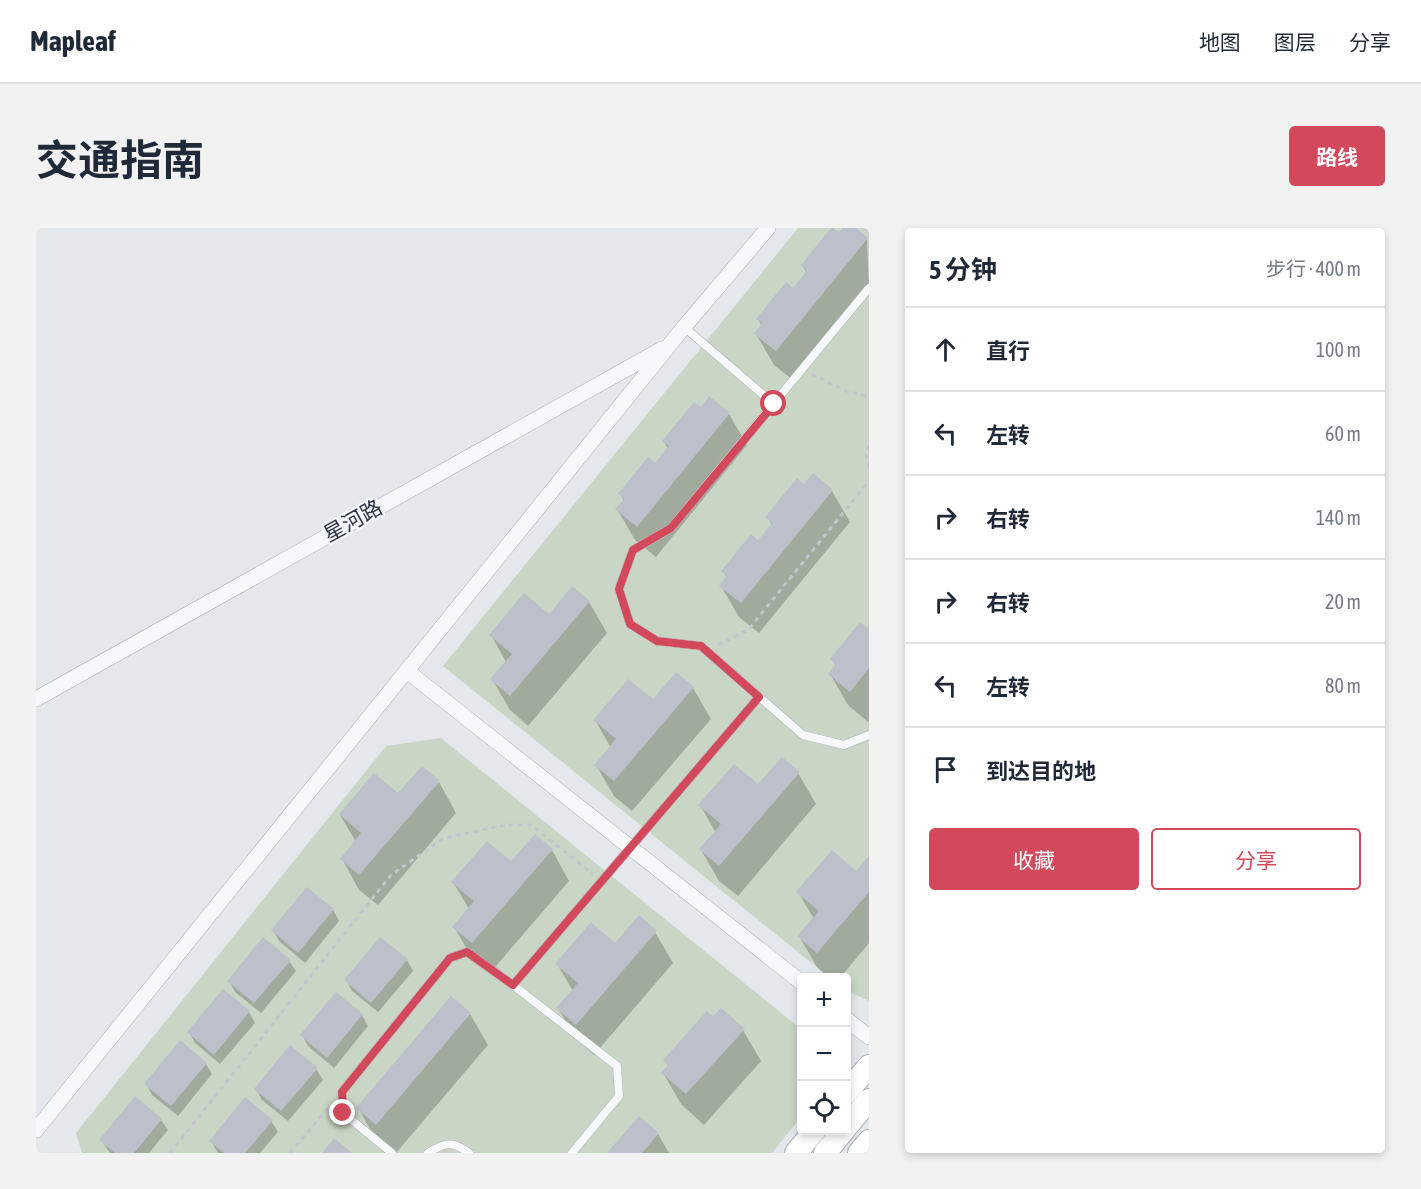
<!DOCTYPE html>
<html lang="zh">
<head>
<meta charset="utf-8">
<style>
  :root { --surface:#fff; --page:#f2f2f3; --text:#1f2937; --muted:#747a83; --line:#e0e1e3; --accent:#d1495b }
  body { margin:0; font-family:"Asap Condensed","Noto Sans SC",sans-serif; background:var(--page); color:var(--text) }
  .controls { position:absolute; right:18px; bottom:18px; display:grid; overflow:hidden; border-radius:6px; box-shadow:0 3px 9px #0003 }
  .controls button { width:54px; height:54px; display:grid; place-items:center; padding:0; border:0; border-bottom:2px solid var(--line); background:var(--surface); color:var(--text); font:30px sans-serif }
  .stop { position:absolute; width:18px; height:18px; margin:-14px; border:4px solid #d1495b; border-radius:50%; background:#fff }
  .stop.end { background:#d1495b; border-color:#fff; box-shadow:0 2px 6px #0008 }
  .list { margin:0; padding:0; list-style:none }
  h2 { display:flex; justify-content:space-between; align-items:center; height:78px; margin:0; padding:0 24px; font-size:26px }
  h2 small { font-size:20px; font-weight:400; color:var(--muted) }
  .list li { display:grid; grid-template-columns:39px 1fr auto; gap:18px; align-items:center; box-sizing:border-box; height:84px; padding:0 24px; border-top:2px solid var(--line) }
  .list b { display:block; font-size:22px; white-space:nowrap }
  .list em { font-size:20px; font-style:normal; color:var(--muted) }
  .actions { display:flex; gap:12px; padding:18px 24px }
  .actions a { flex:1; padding:14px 0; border:2px solid var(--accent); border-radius:6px; text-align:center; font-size:21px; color:var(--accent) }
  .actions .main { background:var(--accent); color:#fff }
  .icon { flex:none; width:33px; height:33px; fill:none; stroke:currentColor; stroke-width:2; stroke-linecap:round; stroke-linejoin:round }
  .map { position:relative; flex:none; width:833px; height:925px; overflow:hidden; border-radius:6px }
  header { display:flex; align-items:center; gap:36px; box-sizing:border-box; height:84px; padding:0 30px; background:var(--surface); border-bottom:2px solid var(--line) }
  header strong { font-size:28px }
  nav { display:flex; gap:33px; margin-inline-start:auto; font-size:21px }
  .intro { display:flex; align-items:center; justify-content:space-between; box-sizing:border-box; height:144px; padding:0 36px }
  h1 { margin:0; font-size:42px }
  .button { padding:15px 27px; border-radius:6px; background:var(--accent); color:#fff; font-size:21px; font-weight:700 }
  main { display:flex; gap:36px; padding:0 36px }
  aside { flex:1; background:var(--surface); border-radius:6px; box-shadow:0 3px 9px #0003 }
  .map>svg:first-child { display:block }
  .green { fill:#c9d6c5 }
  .shadow { fill:#0003 }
  .building { fill:#bbc0ca }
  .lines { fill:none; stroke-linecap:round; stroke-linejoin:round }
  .lane-casing { stroke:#a9aeb7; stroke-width:9 }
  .street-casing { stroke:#a9aeb7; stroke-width:16 }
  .secondary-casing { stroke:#a9aeb7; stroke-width:24 }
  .path { stroke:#c2c5cb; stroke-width:3; stroke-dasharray:4.5 4.5; stroke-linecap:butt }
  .lane { stroke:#f7f8fa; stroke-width:8 }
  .street { stroke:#f7f8fa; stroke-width:15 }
  .secondary { stroke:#fff; stroke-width:22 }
  .route { stroke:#d1495b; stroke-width:8 }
  .labels { text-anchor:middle; stroke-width:5; stroke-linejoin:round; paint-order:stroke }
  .street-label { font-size:21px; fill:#2b3445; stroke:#f4f6f9 }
</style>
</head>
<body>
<header>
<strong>Mapleaf</strong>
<nav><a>地图</a><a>图层</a><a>分享</a></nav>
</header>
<div class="intro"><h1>交通指南</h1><a class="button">路线</a></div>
<main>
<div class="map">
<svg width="833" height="925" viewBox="0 0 833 925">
  <rect width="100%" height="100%" fill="#e4e7ec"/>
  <g class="green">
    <path d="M762,0H833V773L811,763L810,750L793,749L407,438Z"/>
    <path d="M405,510L765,801V889L736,925H46L40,905L350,518Z"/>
  </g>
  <g class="shadow">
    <path d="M797,0L803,6L808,0H818L831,11L833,61L758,153L738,137L720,106L726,98L722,91L757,62L771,45L766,37Z"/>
    <path d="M665,181L693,186L711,217L620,329L599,312L581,281L588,273L584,266L619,238L632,221L628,213Z"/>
    <path d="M768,258L796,263L814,294L723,405L703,389L685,358L691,350L687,343L722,314L736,297L731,289Z"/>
    <path d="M537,360L553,374L571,405L492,498L474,482L456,451L470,434L455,407L513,388Z"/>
    <path d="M833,400V493L832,494L812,477L794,446L800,438L796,431Z"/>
    <path d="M657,460L675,491L596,583L578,568L560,537L575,520L559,492Z"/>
    <path d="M762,545L780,576L702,668L683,653L665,622L680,605L664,577Z"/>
    <path d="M403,554L420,585L342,677L323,662L306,631L320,614L304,587Z"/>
    <path d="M516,622L533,653L454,745L436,730L418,699L433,681L417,654Z"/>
    <path d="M833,630V715L804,750H793L781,739L763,708L778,691L762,664L820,645Z"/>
    <path d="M271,661L297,682L303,693L269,735L243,713L237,702Z"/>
    <path d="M619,704L637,735L558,827L540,811L522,780L537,763L521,736Z"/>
    <path d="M371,732L377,743L342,784L316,763L310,752Z"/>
    <path d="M253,733L260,743L225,785L199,764L193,753Z"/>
    <path d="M300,766L326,787L332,798L298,840L272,818L266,807Z"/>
    <path d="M213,784L219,795L184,836L159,815L153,804Z"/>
    <path d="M434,786L452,817L360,925H357L340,911L322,880Z"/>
    <path d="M677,790L707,802L725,833L668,897L645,876L627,845L633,839L629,833Z"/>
    <path d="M170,836L176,846L142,888L116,867L110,856Z"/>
    <path d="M280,841L287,852L252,893L226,872L220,861Z"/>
    <path d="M125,892L132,902L113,925H74L65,912Z"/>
    <path d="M235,893L242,904L224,925H182L175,913Z"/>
    <path d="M622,906L633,925H573Z"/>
  </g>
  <g class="building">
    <path d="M795,0L803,4L806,0H820L832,10L740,123L718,106L726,95L720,91L750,54L757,60L771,43L765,37Z"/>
    <path d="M673,168L694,185L601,299L579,281L588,271L582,266L612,229L619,235L633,218L626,213L658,174L665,179Z"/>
    <path d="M777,245L797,262L705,375L683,358L691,348L685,343L715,306L722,312L736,295L729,289L761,250L768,256Z"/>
    <path d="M536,358L554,373L474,468L454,451L476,426L453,407L488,365L513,386Z"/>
    <path d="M824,394L831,400L833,398V440L814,464L792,446L800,436L794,431Z"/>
    <path d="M640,444L658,459L578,553L558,537L580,511L557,492L592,451L617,471Z"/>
    <path d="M746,529L764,544L683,638L663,621L685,596L662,577L698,536L722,556Z"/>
    <path d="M386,538L404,553L323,647L304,631L325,605L303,586L338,545L362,565Z"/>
    <path d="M499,606L517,621L436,715L416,699L438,673L415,654L451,613L475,633Z"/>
    <path d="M796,622L820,643L833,628V664L781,725L761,708L783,683L760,664Z"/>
    <path d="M271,659L298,681L262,725L235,702Z"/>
    <path d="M603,687L621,703L540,797L520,780L542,755L519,736L555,694L579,715Z"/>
    <path d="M227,709L255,732L218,775L191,753Z"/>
    <path d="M344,709L372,731L335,775L308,752Z"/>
    <path d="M187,761L214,783L178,827L151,804Z"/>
    <path d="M300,764L327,786L291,830L264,807Z"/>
    <path d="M415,768L435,785L340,897L320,880Z"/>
    <path d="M685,780L709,801L650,866L625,845L632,837L627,832L671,783L677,788Z"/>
    <path d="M144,812L171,835L135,878L108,856Z"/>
    <path d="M254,817L282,840L245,883L218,861Z"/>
    <path d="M99,868L126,891L98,925H79L63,912Z"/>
    <path d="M209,869L237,892L209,925H188L173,913Z"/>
    <path d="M603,888L623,905L606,925H571Z"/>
    <path d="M298,910L316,925H286Z"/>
  </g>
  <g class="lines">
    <defs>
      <g id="lane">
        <path d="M833,60L635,300L597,322L583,361L594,396L621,413L665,418L767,507L808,517L833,507"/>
        <path d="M648,99L738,176"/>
        <path d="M477,757L581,838L583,868L536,925"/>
        <path d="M356,925L307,885L306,864L414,730L431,724L477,757L723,469"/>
        <path d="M392,925C409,914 416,913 433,925"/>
      </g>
      <g id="street">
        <path d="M371,443L766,755"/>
        <path d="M0,471L626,121"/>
        <path d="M810,791L833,809"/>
        <path d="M0,902L648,99L732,0"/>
      </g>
      <g id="secondary">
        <path d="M810,865L833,838"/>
        <path d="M810,899L833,872"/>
        <path d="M760,925L779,902"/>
        <path d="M789,925L808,902"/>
        <path d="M823,925L833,913"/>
      </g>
    </defs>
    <use href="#lane" class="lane-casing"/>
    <use href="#street" class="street-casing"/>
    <use href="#secondary" class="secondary-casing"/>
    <g class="path">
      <path d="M776,146L807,162L833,169"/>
      <path d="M833,218L830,223L833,243"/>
      <path d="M682,417L712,402L833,253"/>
      <path d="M134,925L355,647L408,610L470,597H495L557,646"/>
      <path d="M254,925L293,879"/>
    </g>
    <use href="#lane" class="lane"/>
    <use href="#street" class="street"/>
    <use href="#secondary" class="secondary"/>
  </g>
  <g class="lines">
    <path class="route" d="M307,885L306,864L414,730L431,724L477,757L723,469L665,418L621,413L594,396L583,361L597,322L635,300L738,176"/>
  </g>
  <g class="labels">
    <g class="street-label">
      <text transform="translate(317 293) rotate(-29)" y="7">星河路</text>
    </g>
  </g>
</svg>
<div class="controls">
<button>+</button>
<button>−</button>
<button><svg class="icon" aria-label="locate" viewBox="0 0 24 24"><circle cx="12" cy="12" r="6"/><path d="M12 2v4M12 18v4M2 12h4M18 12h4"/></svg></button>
</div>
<div class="stop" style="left:738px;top:176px"></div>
<div class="stop end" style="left:307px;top:885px"></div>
</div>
<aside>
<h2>5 分钟<small>步行 · 400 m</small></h2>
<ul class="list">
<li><svg class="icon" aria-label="ahead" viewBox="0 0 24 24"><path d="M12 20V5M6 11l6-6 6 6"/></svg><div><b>直行</b></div><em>100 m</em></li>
<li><svg class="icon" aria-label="left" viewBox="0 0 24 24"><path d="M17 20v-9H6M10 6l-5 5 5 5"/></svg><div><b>左转</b></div><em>60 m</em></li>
<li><svg class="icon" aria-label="right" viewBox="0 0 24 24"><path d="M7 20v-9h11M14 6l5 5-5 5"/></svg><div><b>右转</b></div><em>140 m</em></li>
<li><svg class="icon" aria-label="right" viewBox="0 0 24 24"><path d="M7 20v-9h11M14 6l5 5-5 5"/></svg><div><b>右转</b></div><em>20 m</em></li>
<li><svg class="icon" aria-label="left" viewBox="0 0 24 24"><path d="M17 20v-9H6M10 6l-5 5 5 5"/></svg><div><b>左转</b></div><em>80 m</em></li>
<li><svg class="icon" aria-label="arrive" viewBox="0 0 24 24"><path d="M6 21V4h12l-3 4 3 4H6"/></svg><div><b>到达目的地</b></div></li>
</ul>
<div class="actions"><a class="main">收藏</a><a>分享</a></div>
</aside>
</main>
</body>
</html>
